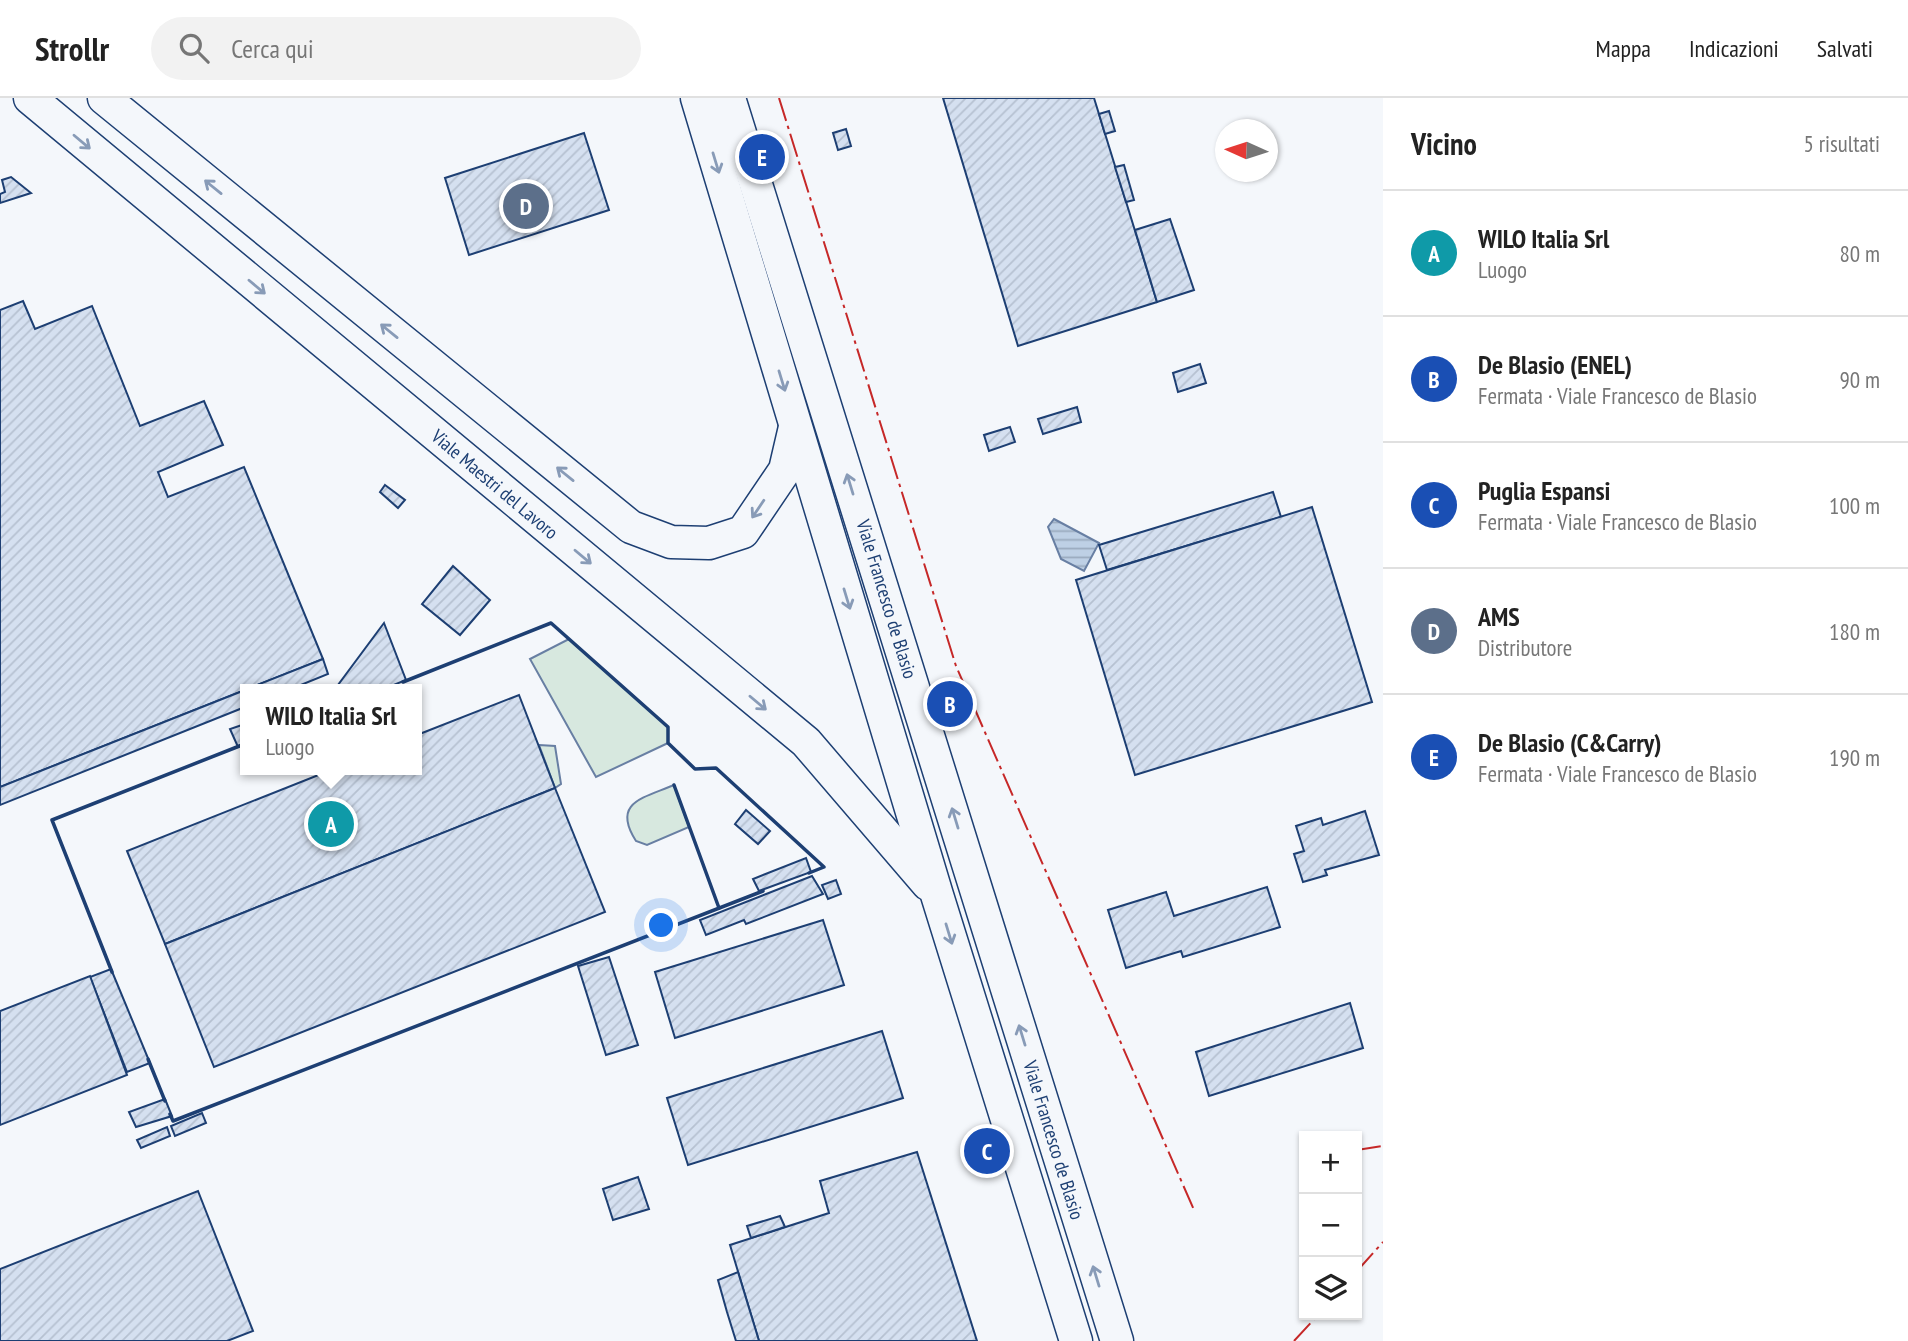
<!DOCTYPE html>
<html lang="it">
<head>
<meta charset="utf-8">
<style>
  :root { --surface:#fff; --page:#f2f2f2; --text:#222; --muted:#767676; --line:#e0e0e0; --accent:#0f766e }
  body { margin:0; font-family:"PT Sans Narrow",sans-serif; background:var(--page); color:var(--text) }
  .controls { position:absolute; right:21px; bottom:21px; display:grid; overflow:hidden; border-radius:0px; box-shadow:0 2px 5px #0004 }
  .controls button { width:63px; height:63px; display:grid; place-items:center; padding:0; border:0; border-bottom:2px solid var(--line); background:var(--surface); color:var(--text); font:35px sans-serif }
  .compass { position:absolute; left:1215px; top:21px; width:63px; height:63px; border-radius:50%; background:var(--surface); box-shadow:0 2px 5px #0004; rotate:273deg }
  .you { position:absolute; left:662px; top:828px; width:24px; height:24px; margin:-18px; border:5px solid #fff; border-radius:50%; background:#1a73e8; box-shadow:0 0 0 10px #1a73e833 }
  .badge { display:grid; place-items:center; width:46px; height:46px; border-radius:50%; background:var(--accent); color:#fff; font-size:23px; font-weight:700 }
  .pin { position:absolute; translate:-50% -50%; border:4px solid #fff; box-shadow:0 2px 7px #0006 }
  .popup { position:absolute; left:240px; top:586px; width:182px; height:91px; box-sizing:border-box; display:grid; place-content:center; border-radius:0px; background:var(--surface); filter:drop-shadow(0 2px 5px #0005); font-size:23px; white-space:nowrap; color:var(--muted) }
  .popup b { font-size:26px; color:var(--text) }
  .popup::after { content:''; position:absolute; left:50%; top:100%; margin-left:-14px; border:14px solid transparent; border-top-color:var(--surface) }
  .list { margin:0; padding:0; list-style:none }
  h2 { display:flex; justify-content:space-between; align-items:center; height:91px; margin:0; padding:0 28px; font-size:30px }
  h2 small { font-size:23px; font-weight:400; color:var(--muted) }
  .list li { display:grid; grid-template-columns:46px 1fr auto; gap:21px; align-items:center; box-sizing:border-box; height:126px; padding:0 28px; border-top:2px solid var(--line) }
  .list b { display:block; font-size:26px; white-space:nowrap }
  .list p { margin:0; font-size:23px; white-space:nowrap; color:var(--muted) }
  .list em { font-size:23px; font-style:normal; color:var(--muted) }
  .icon { flex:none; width:38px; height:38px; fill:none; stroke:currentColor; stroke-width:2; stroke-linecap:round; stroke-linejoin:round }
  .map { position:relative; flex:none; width:1383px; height:1243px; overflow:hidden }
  header { display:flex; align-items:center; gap:42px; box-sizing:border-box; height:98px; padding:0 35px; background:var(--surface); border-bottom:2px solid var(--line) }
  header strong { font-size:33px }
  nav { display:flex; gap:38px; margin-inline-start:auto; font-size:24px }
  .search { width:490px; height:63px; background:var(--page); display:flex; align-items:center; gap:18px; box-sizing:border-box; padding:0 24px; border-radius:38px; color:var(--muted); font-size:26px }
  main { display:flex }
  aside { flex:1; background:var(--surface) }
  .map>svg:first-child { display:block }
  .grass { fill:#d7e8df; stroke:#687fa3; stroke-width:2 }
  .water { fill:url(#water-rules); stroke:#687fa3; stroke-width:2 }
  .building { fill:url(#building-hatch); stroke:#1d3f73; stroke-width:2 }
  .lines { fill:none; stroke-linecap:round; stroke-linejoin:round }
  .minor-casing { stroke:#1d3f73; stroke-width:35 }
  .minor { stroke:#f4f7fb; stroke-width:32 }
  .wall { stroke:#1d3f73; stroke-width:3.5 }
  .power { stroke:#c62828; stroke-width:2; stroke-dasharray:24 5 3.5 5; stroke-linecap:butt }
  .oneway { stroke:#889bb7 }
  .labels { text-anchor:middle; stroke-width:5; stroke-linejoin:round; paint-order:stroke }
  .street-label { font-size:19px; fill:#1d3f73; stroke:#f4f7fb }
</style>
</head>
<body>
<header>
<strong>Strollr</strong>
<div class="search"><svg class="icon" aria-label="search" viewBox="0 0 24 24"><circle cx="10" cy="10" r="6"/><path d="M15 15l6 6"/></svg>Cerca qui</div>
<nav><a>Mappa</a><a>Indicazioni</a><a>Salvati</a></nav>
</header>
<main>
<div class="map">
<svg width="1383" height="1243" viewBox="0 0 1383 1243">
  <defs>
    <pattern id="water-rules" width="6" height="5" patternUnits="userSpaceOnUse" patternTransform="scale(1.75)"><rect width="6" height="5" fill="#bed0e5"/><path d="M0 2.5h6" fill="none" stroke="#9aaabe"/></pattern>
    <pattern id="building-hatch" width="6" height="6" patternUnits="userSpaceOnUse" patternTransform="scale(1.75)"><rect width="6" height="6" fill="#d5e0f0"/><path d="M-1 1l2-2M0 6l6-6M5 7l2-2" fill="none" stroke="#b6c1d1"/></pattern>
  </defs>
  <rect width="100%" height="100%" fill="#f4f7fb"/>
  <g class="grass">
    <path d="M569,541L668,629V645L596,679L530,561Z"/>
    <path d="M539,647L555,648L561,686L555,690Z"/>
    <path d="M674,687L689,729L647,747L636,743C611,704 644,700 674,687Z"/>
  </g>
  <path class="water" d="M1054,421L1099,445L1084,473L1061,461L1048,429Z"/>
  <g class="building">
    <path d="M943,0H1094L1157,204L1018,248Z"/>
    <path d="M1109,13L1115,33L1105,36L1099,16Z"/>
    <path d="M846,31L851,48L838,52L833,35Z"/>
    <path d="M584,35L609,112L469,157L445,80Z"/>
    <path d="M1124,67L1134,102L1126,104L1115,69Z"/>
    <path d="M11,79L31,95L0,105V96L5,94L2,82Z"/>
    <path d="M1170,121L1194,192L1157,204L1135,132Z"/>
    <path d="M23,203L35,231L92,208L140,328L204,303L223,347L158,374L168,399L244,369L323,561L0,689V212Z"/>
    <path d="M1200,266L1206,285L1178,294L1173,275Z"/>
    <path d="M1077,309L1081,324L1043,336L1038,321Z"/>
    <path d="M1010,329L1015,344L989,353L984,337Z"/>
    <path d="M385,387L405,402L398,410L380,394Z"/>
    <path d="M1273,394L1281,419L1107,472L1099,447Z"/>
    <path d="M1312,409L1372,604L1135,677L1076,482Z"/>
    <path d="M453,468L490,502L460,537L422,506Z"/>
    <path d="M384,525L406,582L384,591H335Z"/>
    <path d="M323,561L328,576L291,591H247Z"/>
    <path d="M245,592V609L0,707V689Z"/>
    <path d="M519,597L555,690L165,846L127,753L331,672H417V637Z"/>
    <path d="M245,626V646L238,649L230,631Z"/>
    <path d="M555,690L605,814L214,969L165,846Z"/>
    <path d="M746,712L770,733L758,746L735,726Z"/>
    <path d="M1365,713L1379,757L1325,772L1327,777L1303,784L1294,756L1304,753L1296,728L1321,720L1323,727Z"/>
    <path d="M806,760L811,774L759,793L753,781Z"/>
    <path d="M812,778L823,796L746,826L744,822L706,837L700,822Z"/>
    <path d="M836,782L841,796L828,801L822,787Z"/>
    <path d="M1267,789L1280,829L1183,859L1181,853L1126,870L1108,812L1166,794L1174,818Z"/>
    <path d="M823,822L844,887L675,940L655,874Z"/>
    <path d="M609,859L638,947L606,957L578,868Z"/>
    <path d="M111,871L150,965L127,974L90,879Z"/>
    <path d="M90,878L127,977L0,1027V913Z"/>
    <path d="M1350,905L1363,950L1209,998L1196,954Z"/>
    <path d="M882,933L903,1000L688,1067L667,1000Z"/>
    <path d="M165,1001L172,1018L136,1029L129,1014Z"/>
    <path d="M202,1015L206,1025L175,1038L171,1028Z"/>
    <path d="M167,1029L170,1038L141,1050L137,1042Z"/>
    <path d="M917,1054L977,1243H759L730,1147L829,1115L820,1083Z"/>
    <path d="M638,1079L649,1111L613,1122L603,1091Z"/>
    <path d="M198,1093L253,1233L227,1243H0V1171Z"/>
    <path d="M780,1118L785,1129L751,1140L747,1128Z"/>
    <path d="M738,1174L756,1233L759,1243H736L727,1214L718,1182Z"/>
  </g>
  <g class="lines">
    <defs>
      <g id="minor">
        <path d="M30,0L806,644L928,786"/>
        <path d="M104,0L631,429L671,444L709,445L743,434L785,372L795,329"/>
        <path d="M697,0L937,797L1076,1243"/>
        <path d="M729,0L1117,1243"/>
      </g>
    </defs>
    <use href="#minor" class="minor-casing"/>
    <use href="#minor" class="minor"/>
    <g class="wall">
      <path d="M403,584L551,525L668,629V645L695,671L716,670L824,769L809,775"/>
      <path d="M674,687L719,810"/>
      <path d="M112,874L52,722L242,647"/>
      <path d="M148,961L165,1003"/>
      <path d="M170,1016L173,1023L763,793"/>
    </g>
    <g class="power">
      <path d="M779,0L956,568L1194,1112"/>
      <path d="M1357,1052L1383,1048"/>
      <path d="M1357,1173L1383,1144"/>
      <path d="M1294,1243L1318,1217"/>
    </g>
  </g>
  <defs><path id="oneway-shaft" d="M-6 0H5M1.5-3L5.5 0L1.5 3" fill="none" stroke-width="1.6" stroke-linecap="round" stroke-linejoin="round" transform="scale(1.75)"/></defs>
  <g class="oneway">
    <use href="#oneway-shaft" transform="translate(82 44) rotate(40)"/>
    <use href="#oneway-shaft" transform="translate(716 65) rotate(73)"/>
    <use href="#oneway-shaft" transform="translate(213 89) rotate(-141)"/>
    <use href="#oneway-shaft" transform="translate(257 189) rotate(40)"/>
    <use href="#oneway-shaft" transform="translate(389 233) rotate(-141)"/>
    <use href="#oneway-shaft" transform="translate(782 283) rotate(73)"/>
    <use href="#oneway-shaft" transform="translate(565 376) rotate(-141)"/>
    <use href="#oneway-shaft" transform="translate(850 386) rotate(-107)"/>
    <use href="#oneway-shaft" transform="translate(758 411) rotate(124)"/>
    <use href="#oneway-shaft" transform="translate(583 459) rotate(40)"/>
    <use href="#oneway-shaft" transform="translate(847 501) rotate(73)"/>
    <use href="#oneway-shaft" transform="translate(758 605) rotate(40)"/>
    <use href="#oneway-shaft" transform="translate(955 720) rotate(-107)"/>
    <use href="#oneway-shaft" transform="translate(949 836) rotate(73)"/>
    <use href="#oneway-shaft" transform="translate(1022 937) rotate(-107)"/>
    <use href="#oneway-shaft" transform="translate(1096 1178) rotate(-107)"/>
  </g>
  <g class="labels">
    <g class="street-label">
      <text transform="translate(495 386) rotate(40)" y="7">Viale Maestri del Lavoro</text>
      <text transform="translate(887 501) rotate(73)" y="7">Viale Francesco de Blasio</text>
      <text transform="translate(1054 1042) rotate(73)" y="7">Viale Francesco de Blasio</text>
    </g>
  </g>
</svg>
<div class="controls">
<button>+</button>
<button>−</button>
<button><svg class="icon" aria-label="layers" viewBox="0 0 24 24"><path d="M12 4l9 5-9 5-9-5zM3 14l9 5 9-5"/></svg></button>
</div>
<svg class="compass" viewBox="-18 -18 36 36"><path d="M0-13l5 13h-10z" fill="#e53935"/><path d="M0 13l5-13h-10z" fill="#767676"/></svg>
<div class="you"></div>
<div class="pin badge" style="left:331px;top:726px;background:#0f9aa8">A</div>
<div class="popup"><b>WILO Italia Srl</b>Luogo</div>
<div class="pin badge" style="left:950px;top:606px;background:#1a4fb4">B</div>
<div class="pin badge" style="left:987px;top:1053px;background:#1a4fb4">C</div>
<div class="pin badge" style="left:526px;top:108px;background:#5c6f8a">D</div>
<div class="pin badge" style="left:762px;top:59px;background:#1a4fb4">E</div>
</div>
<aside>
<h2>Vicino<small>5 risultati</small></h2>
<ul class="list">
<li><span class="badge" style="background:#0f9aa8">A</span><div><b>WILO Italia Srl</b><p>Luogo</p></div><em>80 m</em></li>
<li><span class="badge" style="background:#1a4fb4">B</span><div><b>De Blasio (ENEL)</b><p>Fermata · Viale Francesco de Blasio</p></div><em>90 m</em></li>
<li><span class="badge" style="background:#1a4fb4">C</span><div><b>Puglia Espansi</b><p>Fermata · Viale Francesco de Blasio</p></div><em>100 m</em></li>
<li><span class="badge" style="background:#5c6f8a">D</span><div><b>AMS</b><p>Distributore</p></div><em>180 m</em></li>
<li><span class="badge" style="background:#1a4fb4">E</span><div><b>De Blasio (C&amp;Carry)</b><p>Fermata · Viale Francesco de Blasio</p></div><em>190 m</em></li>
</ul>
</aside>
</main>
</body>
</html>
